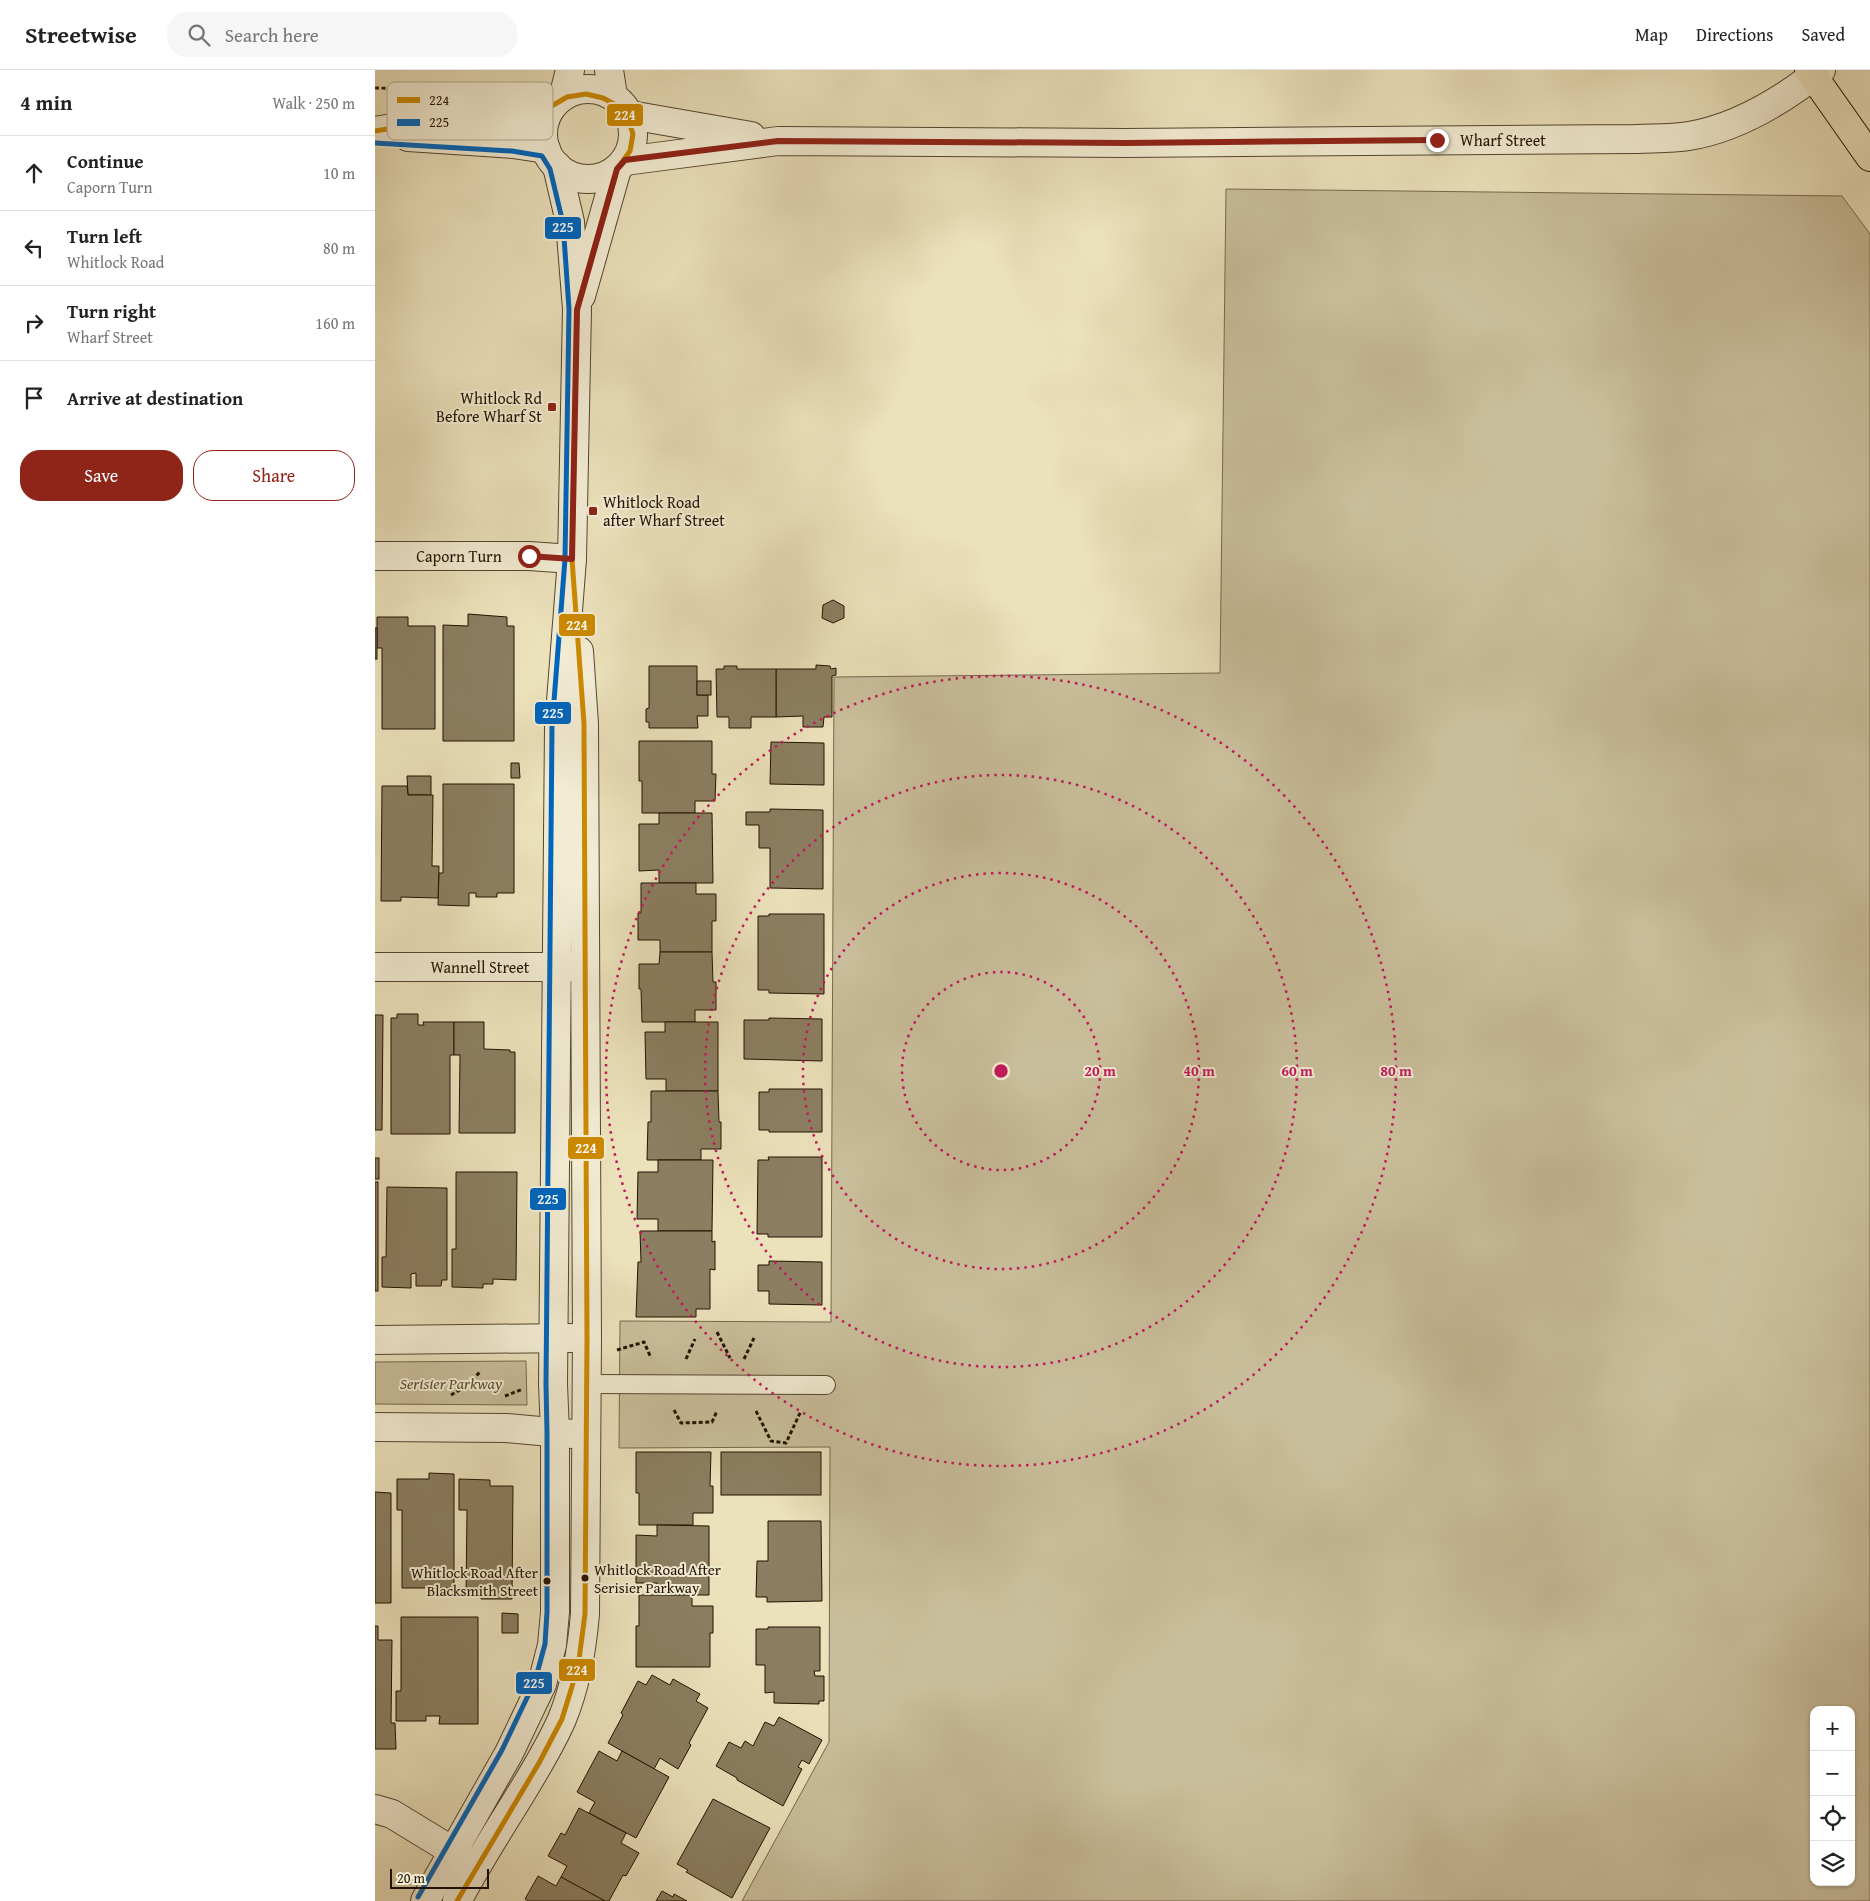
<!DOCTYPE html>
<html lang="en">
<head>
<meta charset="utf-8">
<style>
  :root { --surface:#fff; --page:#f6f6f6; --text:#222; --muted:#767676; --line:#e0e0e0; --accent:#8f2418 }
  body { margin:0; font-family:"Gentium Book Plus",serif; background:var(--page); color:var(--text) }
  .controls { position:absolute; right:15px; bottom:15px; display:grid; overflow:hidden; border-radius:10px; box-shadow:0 1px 4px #0004 }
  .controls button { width:45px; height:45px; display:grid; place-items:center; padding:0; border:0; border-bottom:1px solid var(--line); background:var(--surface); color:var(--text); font:25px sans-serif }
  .scale { position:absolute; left:15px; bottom:12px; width:99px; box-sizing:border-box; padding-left:5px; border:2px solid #221300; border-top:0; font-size:14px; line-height:18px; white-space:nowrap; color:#221300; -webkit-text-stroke:4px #f2ecd3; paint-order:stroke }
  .stop { position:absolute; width:15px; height:15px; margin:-11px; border:4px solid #8f2418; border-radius:50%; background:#fff }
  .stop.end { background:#8f2418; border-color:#fff; box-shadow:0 1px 5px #0008 }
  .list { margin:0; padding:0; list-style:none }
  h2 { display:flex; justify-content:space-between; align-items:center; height:65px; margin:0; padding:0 20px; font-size:21px }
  h2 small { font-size:16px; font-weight:400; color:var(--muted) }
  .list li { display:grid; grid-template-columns:32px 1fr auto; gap:15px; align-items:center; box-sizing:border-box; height:75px; padding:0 20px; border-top:1px solid var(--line) }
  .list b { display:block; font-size:19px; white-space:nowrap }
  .list p { margin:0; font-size:16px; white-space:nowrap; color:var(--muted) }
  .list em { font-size:16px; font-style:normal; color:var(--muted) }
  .actions { display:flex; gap:10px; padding:15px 20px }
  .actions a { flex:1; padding:11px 0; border:1px solid var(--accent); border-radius:20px; text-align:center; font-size:18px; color:var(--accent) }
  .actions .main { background:var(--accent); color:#fff }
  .icon { flex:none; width:28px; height:28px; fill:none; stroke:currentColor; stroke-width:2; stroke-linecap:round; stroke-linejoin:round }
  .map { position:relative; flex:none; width:1495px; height:1831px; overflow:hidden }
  header { display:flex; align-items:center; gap:30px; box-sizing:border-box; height:70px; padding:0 25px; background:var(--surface); border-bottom:1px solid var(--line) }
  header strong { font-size:24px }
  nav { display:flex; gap:28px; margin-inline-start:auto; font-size:18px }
  .search { width:350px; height:45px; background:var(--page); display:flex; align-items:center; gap:12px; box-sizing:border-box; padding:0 18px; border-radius:20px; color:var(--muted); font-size:19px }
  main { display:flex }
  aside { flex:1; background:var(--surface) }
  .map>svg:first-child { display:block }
  .green { fill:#c9be9b; stroke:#76684e; fill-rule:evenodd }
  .building { fill:#8b7e61; stroke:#221300 }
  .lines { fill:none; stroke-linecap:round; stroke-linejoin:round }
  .service-casing { stroke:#54462f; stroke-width:20 }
  .minor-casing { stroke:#54462f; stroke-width:30 }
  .tertiary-casing { stroke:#54462f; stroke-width:30 }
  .primary-casing { stroke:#221300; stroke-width:30 }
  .path { stroke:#221300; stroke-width:3; stroke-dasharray:4 2.5; stroke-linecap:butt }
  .service { stroke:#f2ecd3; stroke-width:18 }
  .minor { stroke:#f2ecd3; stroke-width:28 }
  .tertiary { stroke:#f2ecd3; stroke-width:28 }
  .primary { stroke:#ebe1bb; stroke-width:28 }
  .bus-1-casing { stroke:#f2ecd3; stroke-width:9 }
  .bus-2-casing { stroke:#f2ecd3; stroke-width:9 }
  .bus-1 { stroke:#cc8900; stroke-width:5 }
  .bus-2 { stroke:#0065bd; stroke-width:5 }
  .route { stroke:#8f2418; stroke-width:6 }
  .ring { fill:none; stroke:#c2185b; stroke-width:2.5; stroke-dasharray:2.5 5 }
  .poi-dot { fill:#8f2418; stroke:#f2ecd3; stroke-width:2 }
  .bus-dot { fill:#221300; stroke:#f2ecd3; stroke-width:2 }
  .labels { text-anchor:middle; stroke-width:4; stroke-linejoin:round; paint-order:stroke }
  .bus-label { font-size:15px; fill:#221300; stroke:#f2ecd3; text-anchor:start }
  .street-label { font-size:16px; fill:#221300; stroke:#f2ecd3 }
  .poi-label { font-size:16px; fill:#221300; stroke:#f2ecd3; text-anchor:end }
  .park-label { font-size:16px; font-style:italic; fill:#5c4f36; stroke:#f2ecd3 }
  .key { fill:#f2ecd3; stroke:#b4ab94; stroke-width:1 }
  .key-label { font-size:14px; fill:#221300 }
  .centre { fill:#c2185b; stroke:#f2ecd3; stroke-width:2.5 }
  .ring-label { font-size:15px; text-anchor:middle; font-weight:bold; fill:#c2185b; stroke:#f2ecd3; stroke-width:4; stroke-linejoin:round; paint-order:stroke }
  .line-badge { stroke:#f2ecd3; stroke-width:2 }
  .badge-label { font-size:14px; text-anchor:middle; font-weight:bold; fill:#fff }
</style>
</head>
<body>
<header>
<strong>Streetwise</strong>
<div class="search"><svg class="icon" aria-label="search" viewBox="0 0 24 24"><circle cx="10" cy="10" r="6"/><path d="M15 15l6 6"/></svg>Search here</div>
<nav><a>Map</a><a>Directions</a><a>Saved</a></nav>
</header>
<main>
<aside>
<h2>4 min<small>Walk · 250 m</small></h2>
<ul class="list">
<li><svg class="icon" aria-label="ahead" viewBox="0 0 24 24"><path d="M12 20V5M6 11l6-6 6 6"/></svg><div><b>Continue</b><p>Caporn Turn</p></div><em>10 m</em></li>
<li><svg class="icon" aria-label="left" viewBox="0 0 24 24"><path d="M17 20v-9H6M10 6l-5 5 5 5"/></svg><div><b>Turn left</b><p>Whitlock Road</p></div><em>80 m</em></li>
<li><svg class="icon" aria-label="right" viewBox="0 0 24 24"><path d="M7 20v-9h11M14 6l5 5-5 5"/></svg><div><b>Turn right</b><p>Wharf Street</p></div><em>160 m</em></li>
<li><svg class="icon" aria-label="arrive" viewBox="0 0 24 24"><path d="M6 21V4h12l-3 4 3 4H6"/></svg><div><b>Arrive at destination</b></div></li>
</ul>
<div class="actions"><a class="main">Save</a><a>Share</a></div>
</aside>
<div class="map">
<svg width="1495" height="1831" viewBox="0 0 1495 1831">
  <rect width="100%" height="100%" fill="#ebe1bb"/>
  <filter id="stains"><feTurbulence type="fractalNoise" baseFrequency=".004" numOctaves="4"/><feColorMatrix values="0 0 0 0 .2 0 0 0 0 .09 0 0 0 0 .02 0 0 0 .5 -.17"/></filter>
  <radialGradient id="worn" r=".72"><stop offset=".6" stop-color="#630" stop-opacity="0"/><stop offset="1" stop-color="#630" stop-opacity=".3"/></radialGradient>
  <g class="green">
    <path d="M851,119L1467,126L1495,164V1831H367L454,1672L455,1377L244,1378L245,1251L456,1252L459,607L845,603ZM1439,1640H1476V1812H1439Z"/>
    <path d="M151,1291L152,1335L0,1334V1292Z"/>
  </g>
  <g class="building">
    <path d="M458,530L469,536V548L458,553L447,548L448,535Z"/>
    <path d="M93,544L132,547V556H139V671H68V555L93,556Z"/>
    <path d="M2,547H33V556H60V659H7V578H2Z"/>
    <rect x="0" y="558" width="2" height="31"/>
    <path d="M441,595L455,596L456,599L461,598V605L457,606V647H449L448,657H428V646L401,647V599H441Z"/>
    <path d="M274,596H322V625H333V646H322L323,658H274V652H271V639L274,638Z"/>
    <path d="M349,596H362V599H401V647H376V658H354V647H342L341,599H349Z"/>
    <rect x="322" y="611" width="14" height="14"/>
    <path d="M264,671H337V704H341L340,731H320V743H267V711H264Z"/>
    <path d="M396,672L449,673V715L395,714Z"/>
    <path d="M136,693H144L145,708H136Z"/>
    <path d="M32,706H56V725H33Z"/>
    <path d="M68,714H139V823H122V827H101V823H94V836L63,835L64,803H68Z"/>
    <path d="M7,716H32L33,725H58L57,796H64L63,828L26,827V831H6Z"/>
    <path d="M395,739L448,740V819L395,818V778H384V755H371V742H395Z"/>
    <path d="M284,743H337L338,813H284V800L264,801V754H284Z"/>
    <path d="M266,813H321V824H341V851H337V882H285V870H263V843H266Z"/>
    <path d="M394,844H449V924L394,923V920H383V846H394Z"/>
    <path d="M285,882H337L338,912H341V940H320V952H267L266,919H264V894H284Z"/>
    <path d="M22,944H43V955H49L48,952H79V985H75V1064H16V948H22Z"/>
    <path d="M0,945H8L7,1060H0Z"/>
    <path d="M394,948L447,949V991L369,989V950H394Z"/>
    <path d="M79,952H109V979L135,980V982H140V1063H84L85,985H79Z"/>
    <path d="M290,952H343V1021H291V1009H271L270,962H290Z"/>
    <path d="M394,1019H447V1062H394V1060H384V1022H394Z"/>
    <path d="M276,1021H343L344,1052H346V1079H326V1090H272L273,1052H276Z"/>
    <path d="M393,1087H447V1167H393V1164H382L383,1090H394Z"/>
    <rect x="0" y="1088" width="4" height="21"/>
    <path d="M283,1090H338L337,1161H283V1149H262L263,1102H283Z"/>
    <path d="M81,1102H142L141,1210L118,1209V1214H108V1218L77,1217V1179H81Z"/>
    <rect x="0" y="1112" width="3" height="109"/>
    <path d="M12,1117L72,1118V1210H67L66,1216H41V1203L36,1204V1218L7,1217V1187H11Z"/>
    <path d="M265,1161H337V1172L340,1171V1200L335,1199V1239H321V1247H261L263,1192H266Z"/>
    <path d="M394,1191L447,1192V1235L394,1234V1221H383V1195H394Z"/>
    <path d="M261,1382H336L335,1416H338V1443H318V1455H264V1423H261Z"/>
    <rect x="346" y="1382" width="100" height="43"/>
    <path d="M54,1403L79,1404V1518H27V1440H22V1409H54Z"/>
    <path d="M84,1409L115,1410V1416H138L137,1529H106V1525H91L92,1440H84Z"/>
    <path d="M0,1422L16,1423V1533H0Z"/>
    <path d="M393,1451H446L447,1531L392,1532V1527H381L382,1491H393Z"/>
    <path d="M282,1455L334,1456V1525H282V1513H261V1465L282,1466Z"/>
    <path d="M264,1525H317V1536H338V1563H335V1597H261V1556H264Z"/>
    <path d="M127,1543L143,1544V1563H127Z"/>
    <path d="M26,1547H103V1654H64L65,1646H51V1651H21V1621H26Z"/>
    <path d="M0,1556H3V1570H17L16,1653H20L21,1679H0Z"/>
    <path d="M393,1557H445V1601H439L440,1606H449V1631H444V1634L399,1633V1622L390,1623V1595H381V1559H393Z"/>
    <path d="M277,1605L295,1615L298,1609L325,1624L321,1631L333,1638L314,1673L316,1675L303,1699L285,1688L279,1699L233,1673L248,1645L246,1643L263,1611L271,1615Z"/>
    <path d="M404,1647L447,1670L434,1694L427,1690L423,1697L427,1699L408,1736L362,1710V1708L341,1696L354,1672L366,1678L370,1671L378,1676L390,1652L399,1656Z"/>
    <path d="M224,1681L242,1691L247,1681L294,1707L261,1768L214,1743L220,1732L202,1722Z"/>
    <path d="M338,1729L395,1758L357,1828L311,1802L313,1800L302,1794Z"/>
    <path d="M204,1738L251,1763L246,1773L264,1783L251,1806L248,1805L234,1831H230L186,1807L192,1796L173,1786L186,1763L190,1765Z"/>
    <path d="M163,1806L181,1816L186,1807L230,1831H153L150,1829Z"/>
    <path d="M287,1821L298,1827L299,1824L312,1831H281Z"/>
  </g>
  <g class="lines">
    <defs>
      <path id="service" d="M212,1314L451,1315"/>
      <g id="minor">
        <path d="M234,0L238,26"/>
        <path d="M189,24L195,0"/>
        <path d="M206,226L242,99"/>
        <path d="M0,486H154L197,489"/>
        <path d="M0,897H201"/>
        <path d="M0,1270L196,1268"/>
        <path d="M0,1357L131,1358L198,1364"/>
        <path d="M0,1739L17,1744L94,1791"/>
        <path d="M50,1831L134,1683L167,1614L177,1575L180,1542V1363L178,1314L184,657L197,489L202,239L195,152L182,96"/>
        <path d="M82,1831C100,1798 119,1767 139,1735C156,1707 174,1679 187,1649C201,1615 207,1580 210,1544L212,1269L209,654L204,581"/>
      </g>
      <g id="tertiary">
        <circle cx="213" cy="64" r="45"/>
        <path d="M255,45L376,66"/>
        <path d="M0,61L138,38L175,37"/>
        <path d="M33,67L138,74L171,79"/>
        <path d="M250,91L403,71L750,73L1260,69C1277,68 1296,69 1314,66C1362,58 1408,30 1446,0"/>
      </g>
      <path id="primary" d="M1434,0L1495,87"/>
    </defs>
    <use href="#service" class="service-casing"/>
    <use href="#minor" class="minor-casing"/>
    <use href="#tertiary" class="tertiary-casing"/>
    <use href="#primary" class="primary-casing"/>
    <g class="path">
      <path d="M0,18L52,19"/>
      <path d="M342,1262L355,1288"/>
      <path d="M242,1280L269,1272L276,1288"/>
      <path d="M311,1289L320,1269"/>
      <path d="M369,1289L379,1268"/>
      <path d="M76,1325L90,1317L106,1301"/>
      <path d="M130,1326L148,1319"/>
      <path d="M299,1340L306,1353L337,1352L342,1341"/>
      <path d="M381,1341L396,1371L411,1373L426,1341"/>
    </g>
    <use href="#service" class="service"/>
    <use href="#minor" class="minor"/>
    <use href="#tertiary" class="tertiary"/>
    <use href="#primary" class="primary"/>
    <defs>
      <path id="bus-1" d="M0,61L138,38L175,37L192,27L211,24L228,28L243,36L253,49L258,64L255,81L242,99L202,239L197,489L209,654L212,1269L210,1544L203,1597L187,1649L164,1693L82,1831"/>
      <path id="bus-2" d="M0,73L137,81L167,86L175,99L188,153L194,239L190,489L177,657L171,1314L172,1363V1542L170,1574L160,1611L127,1680L43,1827"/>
    </defs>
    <use href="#bus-1" class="bus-1-casing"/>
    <use href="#bus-2" class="bus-2-casing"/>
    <use href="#bus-1" class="bus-1"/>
    <use href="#bus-2" class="bus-2"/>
  </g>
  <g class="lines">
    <path class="route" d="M154,486L197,489L202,240L242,99L250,90L403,71L750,73L1062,70"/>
  </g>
  <g class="ring">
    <circle cx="626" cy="1001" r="99"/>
    <circle cx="626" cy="1001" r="198"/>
    <circle cx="626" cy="1001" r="296"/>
    <circle cx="626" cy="1001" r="395"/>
  </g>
  <g class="poi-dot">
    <rect x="172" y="332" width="10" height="10" rx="2.5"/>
    <rect x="213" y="436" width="10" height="10" rx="2.5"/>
  </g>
  <g class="bus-dot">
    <circle cx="210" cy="1508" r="4.5"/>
    <circle cx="172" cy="1511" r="4.5"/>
  </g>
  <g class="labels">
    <g class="bus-label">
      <text x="219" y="1505">Whitlock Road After<tspan x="219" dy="18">Serisier Parkway</tspan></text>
      <text x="163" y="1508" text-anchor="end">Whitlock Road After<tspan x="163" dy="18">Blacksmith Street</tspan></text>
    </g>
    <g class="street-label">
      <text x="1128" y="76">Wharf Street</text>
      <text x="84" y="492">Caporn Turn</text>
      <text x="105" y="903">Wannell Street</text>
    </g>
    <g class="poi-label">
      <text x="167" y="334">Whitlock Rd<tspan x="167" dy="18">Before Wharf St</tspan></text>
      <text x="228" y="438" text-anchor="start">Whitlock Road<tspan x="228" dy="18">after Wharf Street</tspan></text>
    </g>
    <g class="park-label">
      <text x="76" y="1319">Serisier Parkway</text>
    </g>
  </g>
  <rect x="12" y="12" width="166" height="58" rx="8" class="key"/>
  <rect x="22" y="27" width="23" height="6" fill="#cc8900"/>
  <rect x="22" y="49" width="23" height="7" fill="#0065bd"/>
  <g class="key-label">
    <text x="54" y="35">224</text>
    <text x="54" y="57">225</text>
  </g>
  <circle cx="626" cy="1001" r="8" class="centre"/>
  <g class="ring-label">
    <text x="725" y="1006">20 m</text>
    <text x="824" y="1006">40 m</text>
    <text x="922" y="1006">60 m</text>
    <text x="1021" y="1006">80 m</text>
  </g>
  <g class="line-badge">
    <rect x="231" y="33" width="38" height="24" rx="5" fill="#cc8900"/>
    <rect x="169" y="146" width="38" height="24" rx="5" fill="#0065bd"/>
    <rect x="183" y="543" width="38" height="24" rx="5" fill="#cc8900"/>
    <rect x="159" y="631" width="38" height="24" rx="5" fill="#0065bd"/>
    <rect x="192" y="1066" width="38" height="24" rx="5" fill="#cc8900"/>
    <rect x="154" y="1117" width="38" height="24" rx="5" fill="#0065bd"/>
    <rect x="183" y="1588" width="38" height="24" rx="5" fill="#cc8900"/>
    <rect x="140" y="1601" width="38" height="24" rx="5" fill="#0065bd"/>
  </g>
  <g class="badge-label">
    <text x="250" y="50">224</text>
    <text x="188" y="162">225</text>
    <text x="202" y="560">224</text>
    <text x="178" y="648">225</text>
    <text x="211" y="1083">224</text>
    <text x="173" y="1134">225</text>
    <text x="202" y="1605">224</text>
    <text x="159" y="1618">225</text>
  </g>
  <rect width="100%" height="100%" filter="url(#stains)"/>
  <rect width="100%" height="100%" fill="url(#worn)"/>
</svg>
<div class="controls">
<button>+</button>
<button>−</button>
<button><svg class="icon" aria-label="locate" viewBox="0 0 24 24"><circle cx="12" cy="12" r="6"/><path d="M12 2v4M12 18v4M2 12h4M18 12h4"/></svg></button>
<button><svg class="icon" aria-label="layers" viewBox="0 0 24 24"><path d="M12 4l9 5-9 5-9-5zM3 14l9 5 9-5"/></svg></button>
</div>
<div class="scale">20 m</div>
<div class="stop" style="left:154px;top:486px"></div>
<div class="stop end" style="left:1062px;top:70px"></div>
</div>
</main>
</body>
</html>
